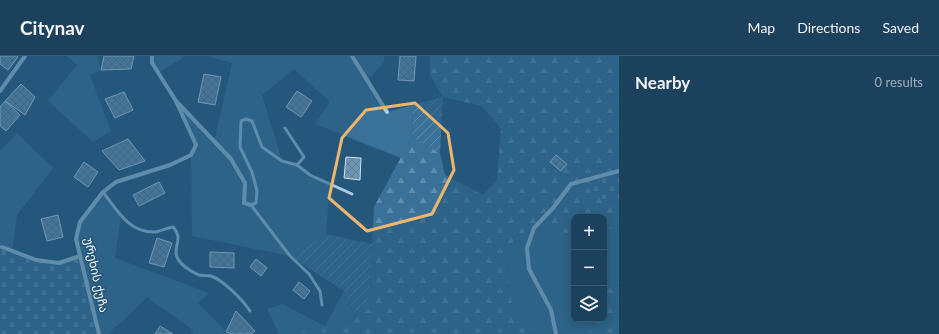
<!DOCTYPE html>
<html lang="en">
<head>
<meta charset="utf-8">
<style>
  :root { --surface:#1c415c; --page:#294c65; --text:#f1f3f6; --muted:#a0afbb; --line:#3a5a72 }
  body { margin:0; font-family:Lato,"Noto Sans Georgian",sans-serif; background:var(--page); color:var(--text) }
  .controls { position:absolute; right:12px; bottom:12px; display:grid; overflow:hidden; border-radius:8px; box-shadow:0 2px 10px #0003 }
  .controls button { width:36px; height:36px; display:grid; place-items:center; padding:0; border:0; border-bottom:1px solid var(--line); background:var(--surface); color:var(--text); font:20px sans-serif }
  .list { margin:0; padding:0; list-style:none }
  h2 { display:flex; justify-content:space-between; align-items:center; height:52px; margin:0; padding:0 16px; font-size:17px }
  h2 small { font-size:13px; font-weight:400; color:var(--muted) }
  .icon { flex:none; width:22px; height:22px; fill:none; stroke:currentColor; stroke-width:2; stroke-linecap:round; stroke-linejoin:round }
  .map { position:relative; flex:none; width:619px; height:278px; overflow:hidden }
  header { display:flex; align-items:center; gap:24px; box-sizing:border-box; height:56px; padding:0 20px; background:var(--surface); border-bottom:1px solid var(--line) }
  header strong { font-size:19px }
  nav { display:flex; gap:22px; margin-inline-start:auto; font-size:14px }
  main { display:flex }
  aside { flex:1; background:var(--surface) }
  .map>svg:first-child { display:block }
  .green { fill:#397198 }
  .forest { fill:url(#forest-firs) }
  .cemetery { fill:url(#cemetery-stones) }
  .garden { fill:url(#garden-furrows) }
  .building { fill:url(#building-cross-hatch); stroke:#cce3f4 }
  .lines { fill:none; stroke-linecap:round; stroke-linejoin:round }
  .service { stroke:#a9cce4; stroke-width:3 }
  .minor { stroke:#a9cce4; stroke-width:4 }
  .marked { fill:none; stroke:#edb66e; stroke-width:3; stroke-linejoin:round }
  .labels { text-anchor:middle; stroke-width:3.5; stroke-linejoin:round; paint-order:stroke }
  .street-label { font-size:12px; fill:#fff; stroke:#25577b }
</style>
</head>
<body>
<header>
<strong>Citynav</strong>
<nav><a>Map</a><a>Directions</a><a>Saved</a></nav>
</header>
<main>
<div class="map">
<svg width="619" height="278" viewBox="0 0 619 278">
  <defs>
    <pattern id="forest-firs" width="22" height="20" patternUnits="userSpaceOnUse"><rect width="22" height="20" fill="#397198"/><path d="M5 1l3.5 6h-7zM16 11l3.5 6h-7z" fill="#618dad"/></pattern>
    <pattern id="cemetery-stones" width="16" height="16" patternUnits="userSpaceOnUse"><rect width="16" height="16" fill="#397198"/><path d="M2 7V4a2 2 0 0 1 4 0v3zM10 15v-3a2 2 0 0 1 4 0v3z" fill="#618dad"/></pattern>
    <pattern id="garden-furrows" width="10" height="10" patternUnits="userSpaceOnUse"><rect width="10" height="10" fill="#397198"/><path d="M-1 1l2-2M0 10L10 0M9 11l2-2" fill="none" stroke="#618dad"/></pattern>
    <pattern id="building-cross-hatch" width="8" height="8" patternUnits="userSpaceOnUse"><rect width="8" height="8" fill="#6e97b5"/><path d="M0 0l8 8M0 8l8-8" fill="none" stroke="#627d90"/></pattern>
  </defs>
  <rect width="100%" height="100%" fill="#25577b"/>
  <g class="green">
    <path d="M67,0H97L101,14L90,19L111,75L93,86L48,45L77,9Z"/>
    <path d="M152,0H186L158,17L152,7Z"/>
    <path d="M207,0H384V6L368,24L387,56L413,49L412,81L401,102L315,68L330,46L294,13L262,39L282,105L297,109L310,119L330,129L326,178L290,200L192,180L191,99L196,89L176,45L214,86L232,7Z"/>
    <path d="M17,77L53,112L17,159L12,196L2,191L0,193V95Z"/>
    <path d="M103,136L121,160L115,202L209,237L198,247L228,278H193L190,272L147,241L109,278H99L76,183L80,166Z"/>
    <path d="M546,172L570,178H574V263H591L593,268L588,278H532L525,275L512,249L508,211L510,190L518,178Z"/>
    <path d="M609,173L619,174V226L604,213V174Z"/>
    <path d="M344,235L355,260L343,267L306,274L299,278H279L267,253L282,248L325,270Z"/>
  </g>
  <g class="forest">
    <path d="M430,0H619V115L605,146L619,145V174L609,173L604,174V161H574V178H570L546,172L518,178L510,190L508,211L512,249L525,275L532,278H299L306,274L343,267L369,253L374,151L412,81L440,97L445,119L483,139L497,124L501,73L482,50L443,41L430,19Z"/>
    <path d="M604,213L619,226V278H588L593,268L591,263H604Z"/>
  </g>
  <g class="cemetery">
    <path d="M619,115V145L605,146L581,126Z"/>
    <path d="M2,191L36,204L59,207L80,200L99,278H0V193Z"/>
  </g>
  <g class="garden">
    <path d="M443,41L440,97L412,81L413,49Z"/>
    <path d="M326,178L372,188L369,253L355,260L344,235L290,200Z"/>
  </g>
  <g class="building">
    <path d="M0,0H17L18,1L8,14L0,8Z"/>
    <path d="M104,0H134L131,13L101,14Z"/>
    <path d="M400,0H416L414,25L398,24Z"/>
    <path d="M204,18L221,21L215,49L198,46Z"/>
    <path d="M21,28L35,41L25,59L5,45Z"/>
    <path d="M297,35L312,45L301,61L286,51Z"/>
    <path d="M124,36L133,54L115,62L105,43Z"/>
    <path d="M5,45L20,59L6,75L0,70V51Z"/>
    <path d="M128,83L145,105L119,114L102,95Z"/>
    <path d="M556,99L567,108L561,115L550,106Z"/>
    <path d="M346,101L361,102L360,124L344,122Z"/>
    <path d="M84,106L98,116L88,131L74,121Z"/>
    <path d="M159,126L165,137L139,150L133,139Z"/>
    <path d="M58,159L63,181L47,185L41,163Z"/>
    <path d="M157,182L172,187L164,211L149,207Z"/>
    <path d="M210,196L234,197V212L210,211Z"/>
    <path d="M256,203L267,212L261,220L250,211Z"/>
    <path d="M299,226L310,235L304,243L293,234Z"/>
    <path d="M236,255L255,275L251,278H232L226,276Z"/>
    <path d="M160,270L173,278H155Z"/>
  </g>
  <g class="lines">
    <g class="service">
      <path d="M285,72L304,101L297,109L282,105L262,91L252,65L246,63L241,65L240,91L252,116L257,135L256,147L251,149L290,200L309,218L320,235L322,249"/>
      <path d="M297,109L310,119L352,138"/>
      <path d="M103,136C117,154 129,177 155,176C160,175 167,172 173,171C186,184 168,194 181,207C184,211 194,217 199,219C203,220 207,219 211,220C223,224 243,244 250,255"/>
    </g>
    <g class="minor">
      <path d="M152,0V7L176,45L231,103L245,127L244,147L251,149"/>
      <path d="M352,0L387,56"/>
      <path d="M0,35L25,0"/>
      <path d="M2,191L36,204L59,207L80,200"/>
      <path d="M99,278L76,183L80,166L103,136L116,126L170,109L191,99L196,89L176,45"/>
      <path d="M556,278L551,254L529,213L527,192L534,172L553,152L571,128L619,115"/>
    </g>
  </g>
  <path d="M0 0H619V278H0ZM415,47L448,77L454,114L432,158L367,175L329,142L342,82L366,54Z" fill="#25577b" fill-opacity=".55" fill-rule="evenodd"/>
  <path class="marked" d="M415,47L448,77L454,114L432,158L367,175L329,142L342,82L366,54Z"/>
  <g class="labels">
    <g class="street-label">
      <text transform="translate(96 219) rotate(78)" y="4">ურეხის ქუჩა</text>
    </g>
  </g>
</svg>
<div class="controls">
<button>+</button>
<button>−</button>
<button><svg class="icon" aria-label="layers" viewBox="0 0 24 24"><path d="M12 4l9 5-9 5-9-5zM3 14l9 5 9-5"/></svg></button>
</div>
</div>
<aside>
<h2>Nearby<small>0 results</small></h2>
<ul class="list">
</ul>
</aside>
</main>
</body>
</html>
